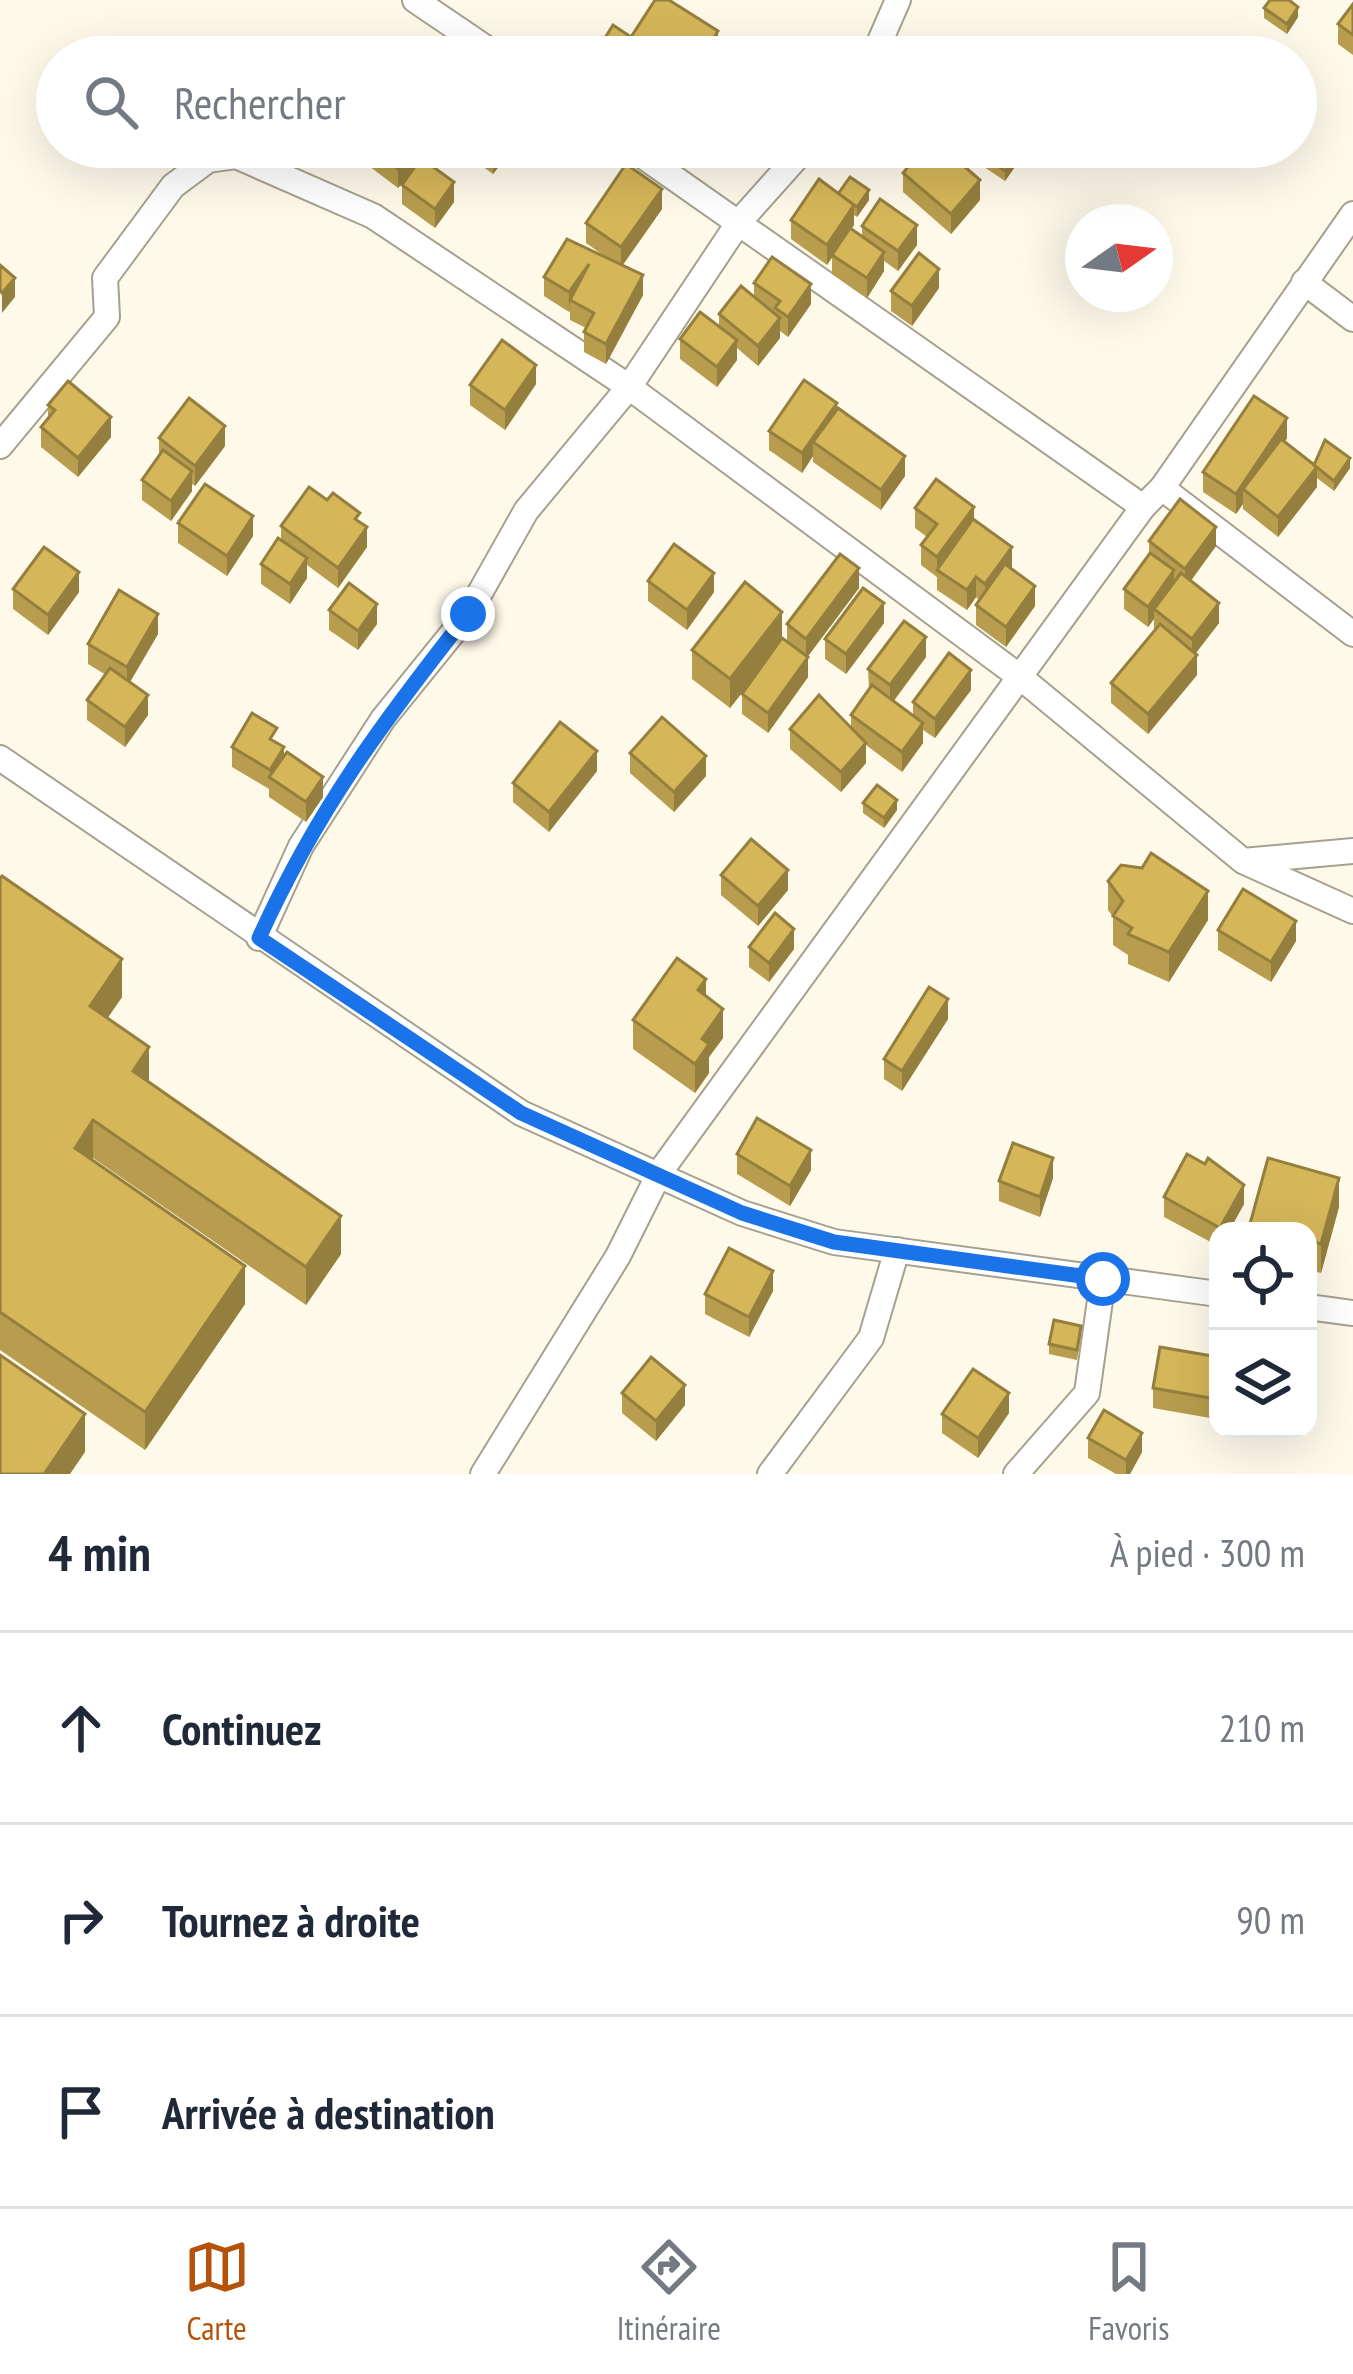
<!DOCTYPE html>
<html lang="fr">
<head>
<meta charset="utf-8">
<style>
  :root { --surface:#fff; --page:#f2f2f3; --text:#1f2937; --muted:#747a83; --line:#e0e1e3; --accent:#b45309 }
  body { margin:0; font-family:"PT Sans Narrow",sans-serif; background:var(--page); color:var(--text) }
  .controls { position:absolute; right:36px; bottom:36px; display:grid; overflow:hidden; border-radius:24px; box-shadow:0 12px 48px #0002 }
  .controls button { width:108px; height:108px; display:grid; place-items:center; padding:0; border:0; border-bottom:3px solid var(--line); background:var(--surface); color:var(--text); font:60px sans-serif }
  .compass { position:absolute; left:1065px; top:204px; width:108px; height:108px; border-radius:50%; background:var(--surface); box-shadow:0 12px 48px #0002; rotate:76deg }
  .stop { position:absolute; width:36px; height:36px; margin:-27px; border:9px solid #1a73e8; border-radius:50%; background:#fff }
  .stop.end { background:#1a73e8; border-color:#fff; box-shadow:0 3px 12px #0008 }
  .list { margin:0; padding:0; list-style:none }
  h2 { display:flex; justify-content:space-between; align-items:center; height:156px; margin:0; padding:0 48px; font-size:51px }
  h2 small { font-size:39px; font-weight:400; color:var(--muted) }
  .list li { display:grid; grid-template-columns:78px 1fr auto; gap:36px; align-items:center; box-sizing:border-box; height:192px; padding:0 48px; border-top:3px solid var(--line) }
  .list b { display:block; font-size:45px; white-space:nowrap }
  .list em { font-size:39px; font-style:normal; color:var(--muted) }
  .icon { flex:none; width:66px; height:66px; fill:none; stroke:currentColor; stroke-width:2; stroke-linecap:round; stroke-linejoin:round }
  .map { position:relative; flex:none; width:1353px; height:1474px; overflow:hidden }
  .search { position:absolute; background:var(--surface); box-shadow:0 12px 48px #0002; left:36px; right:36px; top:36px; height:132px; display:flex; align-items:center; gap:30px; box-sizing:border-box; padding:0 42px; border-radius:66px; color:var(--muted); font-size:45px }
  .sheet { height:732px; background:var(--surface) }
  nav { display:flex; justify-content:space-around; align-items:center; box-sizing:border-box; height:168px; border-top:3px solid var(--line); background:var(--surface); font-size:33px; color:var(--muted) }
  nav a { display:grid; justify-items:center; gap:6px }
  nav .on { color:var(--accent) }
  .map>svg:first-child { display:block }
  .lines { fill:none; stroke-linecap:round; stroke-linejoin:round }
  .minor-casing { stroke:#a6a08f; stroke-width:28 }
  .minor { stroke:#fff; stroke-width:24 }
  .wall { fill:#b79d4d }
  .shaded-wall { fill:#957f3e }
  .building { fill:#d5b659; stroke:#957f3e; stroke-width:3 }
  .route { stroke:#1a73e8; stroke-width:15 }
</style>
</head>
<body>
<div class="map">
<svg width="1353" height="1474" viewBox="0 0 1353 1474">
  <rect width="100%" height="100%" fill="#fff9ea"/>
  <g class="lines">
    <defs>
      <g id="minor">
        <path d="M415,0L499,57"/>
        <path d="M873,57L898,0"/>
        <path d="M630,147L1143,507"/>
        <path d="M1304,282L1353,319"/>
        <path d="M0,446L107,317L105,278L173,186L208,160L236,156L373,216L629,387L1020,677L1243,861L1353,851"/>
        <path d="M1162,488L1353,634"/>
        <path d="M0,758L521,1113L742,1213L834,1242L1218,1294"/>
        <path d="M1245,862L1353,911"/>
        <path d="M259,938L301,846L383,719L468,614L526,511L629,387L739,222L806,147"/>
        <path d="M1308,1307L1353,1313"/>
        <path d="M483,1474L618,1256L660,1172L1143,507L1162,488L1353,214"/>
        <path d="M770,1474L871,1338L897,1250"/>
        <path d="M1016,1474L1087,1393L1103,1279"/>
      </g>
    </defs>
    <use href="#minor" class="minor-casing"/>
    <use href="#minor" class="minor"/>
  </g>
  <g class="wall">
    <path d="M1353,4V55L1338,44V24Z"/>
    <path d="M1264,8L1298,17L1287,34L1264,18Z"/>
    <path d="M631,37L718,51L715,57H593Z"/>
    <path d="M365,147H425V154L422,158L454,202L435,228L402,204V185L408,176L398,188L365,163Z"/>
    <path d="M472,147H511V151L493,174L471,158Z"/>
    <path d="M981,154L1019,161L1005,181L981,165Z"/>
    <path d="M903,173L980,200L951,234L903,192Z"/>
    <path d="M838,194L869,200L857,217L854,215V225L851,229L862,237V226L917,245L898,271L884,261V271L867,298L832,274V257L827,265L791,239V220Z"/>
    <path d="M662,209L623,265L643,295L606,364L584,352V332L586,328L570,320V311L569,312L544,296V277L610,260L586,243V223Z"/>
    <path d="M754,283L811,304L788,337L780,331V338L758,366L737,348V360L717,387L680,359V339L719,326V314L754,297Z"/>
    <path d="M939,288L912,326L891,311V291Z"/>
    <path d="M536,384L505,430L470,405V385Z"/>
    <path d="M48,405L111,437L78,477L41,447V427L48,417Z"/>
    <path d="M837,409L905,476L881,510L813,462V456L802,473L769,450V431Z"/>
    <path d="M159,438L225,446L195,486L192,484V491L171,521L142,500V480L159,456Z"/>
    <path d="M1287,438L1285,442L1314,465L1350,468L1334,491L1317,478V487L1278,537L1243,509V504L1236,514L1203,492V472Z"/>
    <path d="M915,508L974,520L1012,567L1010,568L1035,606L1006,647L976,625V605L979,600L976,597L967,610L937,590V577L921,565V545L927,537L915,528Z"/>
    <path d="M360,522L367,547L338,588L307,565V578L290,604L261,584V564L281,540V526Z"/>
    <path d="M178,523L253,536L227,576L178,543Z"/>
    <path d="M1149,541L1216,546L1191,581L1219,623L1195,654L1197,675L1148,734L1111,703V683L1155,630L1154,629V619L1148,627L1124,609V589L1149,554Z"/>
    <path d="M648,581L714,592L687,630L648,601Z"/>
    <path d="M859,588L807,657L808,677L768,733L742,714V694L750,683L730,708L692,679V650L782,639L787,642V624Z"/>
    <path d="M13,589L79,592L48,635L13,609Z"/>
    <path d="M329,610L377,624L358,650L329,630Z"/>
    <path d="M884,623L846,674L825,659V639Z"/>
    <path d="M158,634L130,682L148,715L125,747L87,720V700L106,675L88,664V644Z"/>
    <path d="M926,657L894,701L913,716V702L971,690L935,738L923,730V743L902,772L866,745V763L841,792L790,749V729L851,728V715L869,689L868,669Z"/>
    <path d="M277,743L284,757L323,797L306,822L269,797V789L232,767V747Z"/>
    <path d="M630,753L706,776L674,812L630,773Z"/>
    <path d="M597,771L549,832L513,802V783Z"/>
    <path d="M863,803L897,810L884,828L863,813Z"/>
    <path d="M721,875L788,890L758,926L721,895Z"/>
    <path d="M0,878L122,997L107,1018L149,1082L341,1254L306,1305L93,1158L92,1160L245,1304L145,1450L0,1350Z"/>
    <path d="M1108,881L1208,920L1169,982L1128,964V955L1113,945V917L1108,910Z"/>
    <path d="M1218,930L1296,941L1271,982L1218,950Z"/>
    <path d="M749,947L794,949L769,982L749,967Z"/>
    <path d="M706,997L723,1038L709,1057V1073L695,1093L633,1049V1020Z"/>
    <path d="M948,1019L902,1091L884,1079V1059Z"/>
    <path d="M737,1154L811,1170L790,1206L737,1174Z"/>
    <path d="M1053,1178L1040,1217L999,1201V1181Z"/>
    <path d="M1164,1197L1244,1204L1229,1231H1218V1246L1164,1217Z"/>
    <path d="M1339,1207L1321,1273L1308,1270V1231H1250V1224Z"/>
    <path d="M773,1291L749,1337L705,1314V1294Z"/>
    <path d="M1081,1336L1077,1360L1049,1354V1344Z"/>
    <path d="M1218,1377L1210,1418L1153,1408V1388Z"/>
    <path d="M622,1393L685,1405L656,1441L622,1413Z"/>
    <path d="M1009,1413L978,1458L942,1433V1414Z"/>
    <path d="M1088,1438L1142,1452L1130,1474H1116L1088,1458Z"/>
  </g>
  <g class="shaded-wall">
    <path d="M1298,7V17L1287,34V24Z"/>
    <path d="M718,31V51L715,57H702Z"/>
    <path d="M415,147H425V154L398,188V169Z"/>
    <path d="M506,147H511V151L493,174V164Z"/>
    <path d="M1019,151V161L1005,181V171Z"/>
    <path d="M980,180V200L951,234V214Z"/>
    <path d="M454,182V202L435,228V209Z"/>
    <path d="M662,189V209L621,267V247Z"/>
    <path d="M869,190V200L857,217V207Z"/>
    <path d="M854,205V225L827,265V245Z"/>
    <path d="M917,225V245L898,271V251Z"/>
    <path d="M884,252V271L867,298V278Z"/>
    <path d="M589,264L570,300L569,312V292Z"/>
    <path d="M939,269V288L912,326V306Z"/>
    <path d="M643,275V295L606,364V344Z"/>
    <path d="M15,278V297L2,313V293Z"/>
    <path d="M811,284V304L788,337V317Z"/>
    <path d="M780,318V338L758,366V346Z"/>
    <path d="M737,340V360L717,387V367Z"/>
    <path d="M536,365V384L505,430V410Z"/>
    <path d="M837,403V423L813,442V456L802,473V453Z"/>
    <path d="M111,417V437L78,477V458Z"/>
    <path d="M1287,418V438L1249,494L1243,489V504L1236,514V494Z"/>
    <path d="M225,426V446L195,486V466Z"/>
    <path d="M905,456V476L881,510V490Z"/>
    <path d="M1350,458V468L1334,491V481Z"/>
    <path d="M1317,467V487L1278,537V517Z"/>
    <path d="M192,471V491L171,521V501Z"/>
    <path d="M974,507V527L937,570V577V557Z"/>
    <path d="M253,516V536L227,576V556Z"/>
    <path d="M367,527V547L338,588V568Z"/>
    <path d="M1216,527V546L1185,588V569Z"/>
    <path d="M1012,547V567L985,604V584Z"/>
    <path d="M307,558V578L290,604V584Z"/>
    <path d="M859,568V588L806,659V639Z"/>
    <path d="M1174,570V590L1154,609V619L1148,627V607Z"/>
    <path d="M79,572V592L48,635V615Z"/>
    <path d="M714,573V592L687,630V610Z"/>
    <path d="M976,577V597L967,610V590Z"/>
    <path d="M1035,586V606L1006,647V627Z"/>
    <path d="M884,603V623L846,674V654Z"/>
    <path d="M1219,603V623L1192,658V639Z"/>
    <path d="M377,604V624L358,650V631Z"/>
    <path d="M782,612V641L730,708V679Z"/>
    <path d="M158,614V634L127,687V667Z"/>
    <path d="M926,637V657L890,705V685Z"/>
    <path d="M1197,655V675L1148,734V714Z"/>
    <path d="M808,657V677L768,733V713Z"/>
    <path d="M971,670V690L935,738V719Z"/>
    <path d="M148,695V715L125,747V727Z"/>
    <path d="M923,723V743L902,772V752Z"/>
    <path d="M866,743V763L841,792V772Z"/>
    <path d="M284,747V767L270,778V770Z"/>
    <path d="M597,751V771L549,832V812Z"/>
    <path d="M706,756V776L674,812V792Z"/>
    <path d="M323,777V797L306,822V802Z"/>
    <path d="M897,800V810L884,828V818Z"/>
    <path d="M788,870V890L758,926V906Z"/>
    <path d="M1208,891V920L1169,982V952Z"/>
    <path d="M1296,921V941L1271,982V962Z"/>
    <path d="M794,929V949L769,982V963Z"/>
    <path d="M122,959V997L90,1044V1006Z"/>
    <path d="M706,979V1008L698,990Z"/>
    <path d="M948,999V1019L902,1091V1071Z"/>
    <path d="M723,1009V1038L709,1057V1073L695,1093V1064L702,1039Z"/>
    <path d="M149,1047V1085L133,1071Z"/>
    <path d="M93,1120V1158L75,1186V1148Z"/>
    <path d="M811,1150V1170L790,1206V1186Z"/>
    <path d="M1053,1158V1178L1040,1217V1197Z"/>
    <path d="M1339,1178V1207L1321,1273V1244Z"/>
    <path d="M1244,1185V1204L1229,1231H1220Z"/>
    <path d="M341,1216V1254L306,1305V1267Z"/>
    <path d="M245,1266V1304L145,1450V1412Z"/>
    <path d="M773,1271V1291L749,1337V1317Z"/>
    <path d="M1218,1357V1377L1210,1418V1398Z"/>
    <path d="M685,1385V1405L656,1441V1421Z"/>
    <path d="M1009,1393V1413L978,1458V1438Z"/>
    <path d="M85,1414V1452L70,1474H44Z"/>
    <path d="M1142,1433V1452L1130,1474H1126V1460Z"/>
  </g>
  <g class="building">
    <path d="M655,0H669L718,31L702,57H663L647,46L640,57H593L613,25L631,37Z"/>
    <path d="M1270,0H1289L1298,7L1287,24L1264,8Z"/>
    <path d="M1353,4V35L1338,24Z"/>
    <path d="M984,44L1001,57H975Z"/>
    <path d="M454,50L462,57H448Z"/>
    <path d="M938,50L949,57H933Z"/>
    <path d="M371,147H415L398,169Z"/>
    <path d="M472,147H506L493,164Z"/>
    <path d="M924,147H942L980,180L951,214L903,173Z"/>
    <path d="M986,147H1014L1019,151L1005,171L981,154Z"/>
    <path d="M421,158L454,182L435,209L402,185Z"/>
    <path d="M626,164L662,189L621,247L586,223Z"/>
    <path d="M850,177L869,190L857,207L838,194Z"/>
    <path d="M819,179L854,205L827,245L791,220Z"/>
    <path d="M880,199L917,225L898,251L862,226Z"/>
    <path d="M850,228L884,252L867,278L832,255Z"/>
    <path d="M567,239L643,275L606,344L584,332L594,313L570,300L589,264L569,292L544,277Z"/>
    <path d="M919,253L939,269L912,306L891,291Z"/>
    <path d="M772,257L811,284L788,317L775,308L780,301L754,283Z"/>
    <path d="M0,265L15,278L2,293L0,291Z"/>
    <path d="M741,286L780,318L758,346L719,314Z"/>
    <path d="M700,312L737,340L717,367L680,339Z"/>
    <path d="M502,340L536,365L505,410L470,385Z"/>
    <path d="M804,380L837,403L802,453L769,431Z"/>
    <path d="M68,381L111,417L78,458L41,427L55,410L48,405Z"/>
    <path d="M1254,396L1287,418L1236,494L1203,472Z"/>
    <path d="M189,398L225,426L195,466L159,438Z"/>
    <path d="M838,408L905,456L881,490L813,442Z"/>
    <path d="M1281,439L1317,467L1278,517L1243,489Z"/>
    <path d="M1325,440L1350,458L1334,481L1314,465Z"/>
    <path d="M163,450L192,471L171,501L142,480Z"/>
    <path d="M936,479L974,507L937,557L921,545L937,524L915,508Z"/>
    <path d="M205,484L253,516L227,556L178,523Z"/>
    <path d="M309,487L327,500L333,493L360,513L355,519L367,527L338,568L281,526Z"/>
    <path d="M1180,499L1216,527L1185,569L1149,541Z"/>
    <path d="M973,519L1012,547L985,584L976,577L967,590L937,570Z"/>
    <path d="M278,538L307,558L290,584L261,564Z"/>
    <path d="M674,544L714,573L687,610L648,581Z"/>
    <path d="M44,547L79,572L48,615L13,589Z"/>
    <path d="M1150,553L1174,570L1148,607L1124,589Z"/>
    <path d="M840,554L859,568L806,639L787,624Z"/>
    <path d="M1005,564L1035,586L1006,627L976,605Z"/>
    <path d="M1181,573L1219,603L1192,639L1154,609Z"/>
    <path d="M745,582L782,612L730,679L692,650Z"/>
    <path d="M349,583L377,604L358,631L329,610Z"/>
    <path d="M863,588L884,603L846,654L825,639Z"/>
    <path d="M119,590L158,614L127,667L88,644Z"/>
    <path d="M904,621L926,637L890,685L868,669Z"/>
    <path d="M1160,624L1197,655L1148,714L1111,683Z"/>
    <path d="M782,638L808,657L768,713L742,694Z"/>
    <path d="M949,653L971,670L935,719L913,702Z"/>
    <path d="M110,668L148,695L125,727L87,700Z"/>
    <path d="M872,685L923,723L902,752L851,715Z"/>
    <path d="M819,695L866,743L841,772L790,729Z"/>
    <path d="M252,713L277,728L270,739L284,747L270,770L232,747Z"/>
    <path d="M662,717L706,756L674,792L630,753Z"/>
    <path d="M560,722L597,751L549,812L513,783Z"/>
    <path d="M287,752L323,777L306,802L269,777Z"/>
    <path d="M877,785L897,800L884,818L863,803Z"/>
    <path d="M751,839L788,870L758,906L721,875Z"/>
    <path d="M1151,853L1208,891L1169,952L1128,934L1132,928L1113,916L1123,901L1108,881L1121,865L1142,868Z"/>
    <path d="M2,876L122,959L90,1006L149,1047L133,1071L341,1216L306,1267L93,1120L75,1148L245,1266L145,1412L0,1312V878Z"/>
    <path d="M1243,889L1296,921L1271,962L1218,930Z"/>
    <path d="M775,913L794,929L769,963L749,947Z"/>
    <path d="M677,958L706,979L698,990L723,1009L702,1039L709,1044L695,1064L633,1020Z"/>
    <path d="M929,987L948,999L902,1071L884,1059Z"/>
    <path d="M757,1118L811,1150L790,1186L737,1154Z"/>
    <path d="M1013,1143L1053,1158L1040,1197L999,1181Z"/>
    <path d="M1187,1154L1205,1164L1208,1158L1244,1185L1220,1228L1164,1197Z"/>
    <path d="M1268,1158L1339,1178L1321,1244L1308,1240V1231H1274L1250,1224Z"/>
    <path d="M729,1248L773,1271L749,1317L705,1294Z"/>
    <path d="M1054,1320L1081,1326L1077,1350L1049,1344Z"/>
    <path d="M1160,1347L1218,1357L1210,1398L1153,1388Z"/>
    <path d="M0,1355L85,1414L44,1474H0Z"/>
    <path d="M651,1357L685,1385L656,1421L622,1393Z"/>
    <path d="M973,1369L1009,1393L978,1438L942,1414Z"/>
    <path d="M1104,1410L1142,1433L1126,1460L1088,1438Z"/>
  </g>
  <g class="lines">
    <path class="route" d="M468,614C382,723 317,810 259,938L521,1113L742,1213L834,1242L1103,1279"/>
  </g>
</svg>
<div class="controls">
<button><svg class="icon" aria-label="locate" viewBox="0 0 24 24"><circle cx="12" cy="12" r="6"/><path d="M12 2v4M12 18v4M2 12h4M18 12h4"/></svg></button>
<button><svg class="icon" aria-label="layers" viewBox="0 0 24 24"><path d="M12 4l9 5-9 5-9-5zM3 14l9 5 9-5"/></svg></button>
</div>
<svg class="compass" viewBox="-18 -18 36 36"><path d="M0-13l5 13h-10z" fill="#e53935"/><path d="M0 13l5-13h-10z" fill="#747a83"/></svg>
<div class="stop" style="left:1103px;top:1279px"></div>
<div class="stop end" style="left:468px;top:614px"></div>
<div class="search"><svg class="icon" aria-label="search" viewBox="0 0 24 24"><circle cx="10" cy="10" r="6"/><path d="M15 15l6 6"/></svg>Rechercher</div>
</div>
<section class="sheet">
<h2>4 min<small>À pied · 300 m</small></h2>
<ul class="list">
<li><svg class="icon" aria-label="ahead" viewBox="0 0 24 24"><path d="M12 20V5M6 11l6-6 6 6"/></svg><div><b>Continuez</b></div><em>210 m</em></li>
<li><svg class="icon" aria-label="right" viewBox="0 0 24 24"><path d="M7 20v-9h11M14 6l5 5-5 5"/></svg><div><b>Tournez à droite</b></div><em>90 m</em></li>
<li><svg class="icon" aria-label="arrive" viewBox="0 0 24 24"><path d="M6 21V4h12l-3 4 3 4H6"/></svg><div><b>Arrivée à destination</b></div></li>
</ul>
</section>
<nav>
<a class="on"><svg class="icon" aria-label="map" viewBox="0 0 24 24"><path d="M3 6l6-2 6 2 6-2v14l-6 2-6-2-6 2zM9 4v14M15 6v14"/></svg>Carte</a>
<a><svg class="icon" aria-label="directions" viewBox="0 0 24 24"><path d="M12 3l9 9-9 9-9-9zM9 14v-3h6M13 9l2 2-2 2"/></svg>Itinéraire</a>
<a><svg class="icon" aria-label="saved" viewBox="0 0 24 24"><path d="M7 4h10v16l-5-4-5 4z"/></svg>Favoris</a>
</nav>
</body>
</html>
